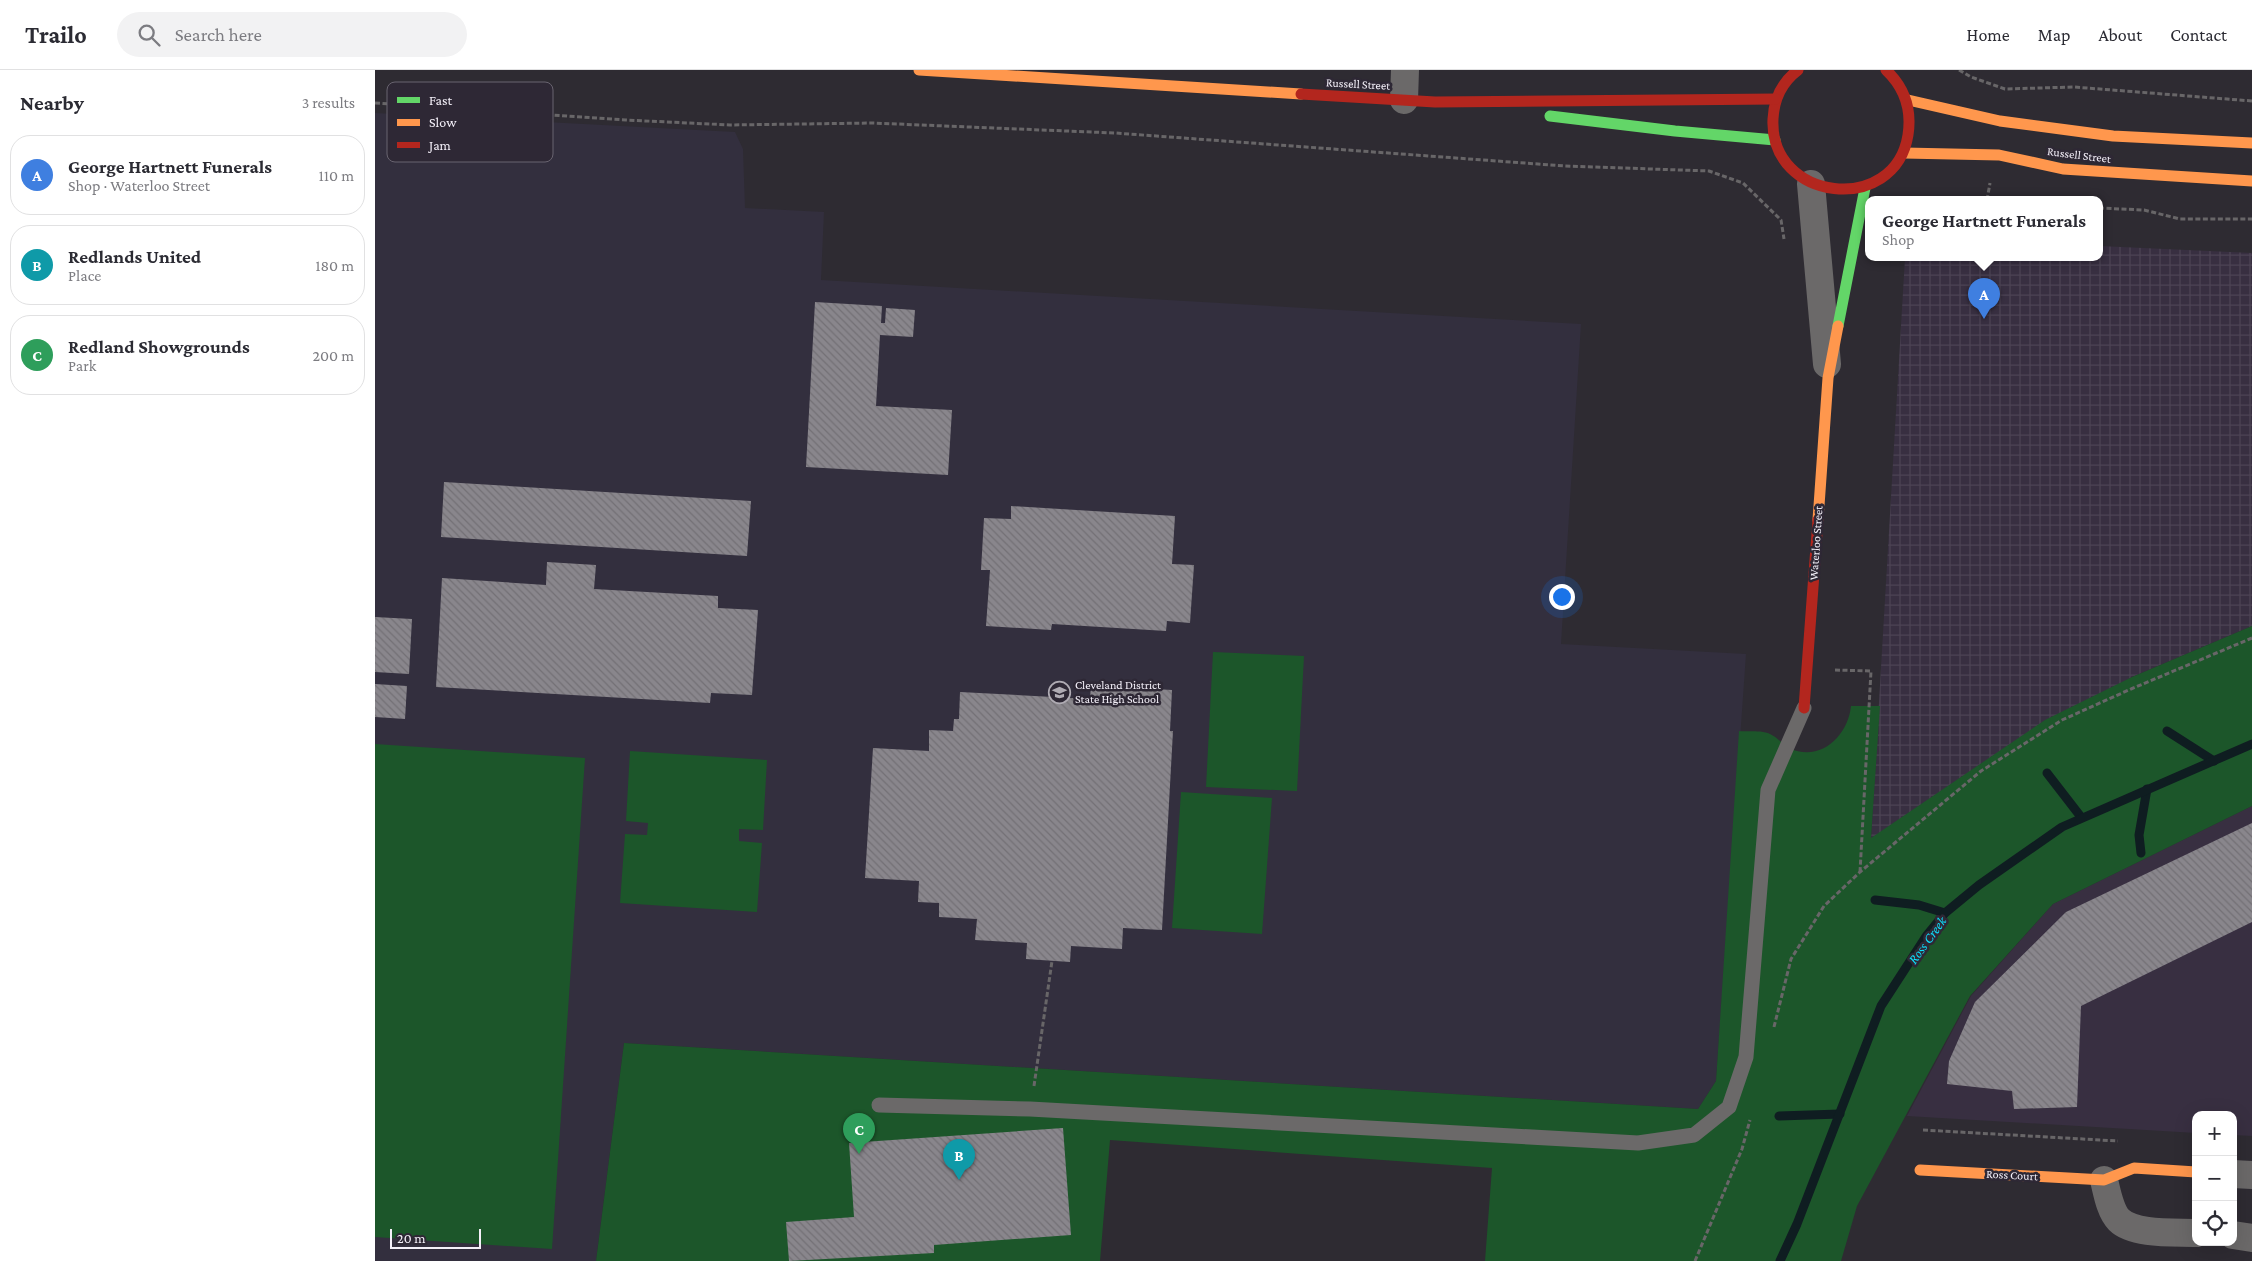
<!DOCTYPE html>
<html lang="en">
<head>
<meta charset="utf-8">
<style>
  :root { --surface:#fff; --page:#f2f2f3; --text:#2b2b33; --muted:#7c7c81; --line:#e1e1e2; --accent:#66656d }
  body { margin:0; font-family:"Crimson Pro",serif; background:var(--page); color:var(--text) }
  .controls { position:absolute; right:15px; bottom:15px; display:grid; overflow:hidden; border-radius:10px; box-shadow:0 5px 20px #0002 }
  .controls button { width:45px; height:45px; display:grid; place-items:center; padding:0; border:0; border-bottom:1px solid var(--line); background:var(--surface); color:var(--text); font:25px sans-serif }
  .scale { position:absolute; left:15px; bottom:12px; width:91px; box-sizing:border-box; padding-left:5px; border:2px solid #f4f0f9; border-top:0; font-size:14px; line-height:18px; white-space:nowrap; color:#f4f0f9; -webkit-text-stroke:4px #2e2835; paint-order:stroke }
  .you { position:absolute; left:1186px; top:526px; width:18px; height:18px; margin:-12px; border:4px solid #fff; border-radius:50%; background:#1a73e8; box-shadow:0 0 0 8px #1a73e833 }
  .badge { display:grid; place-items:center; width:32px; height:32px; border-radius:50%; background:var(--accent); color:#fff; font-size:16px; font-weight:700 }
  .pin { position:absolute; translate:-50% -41px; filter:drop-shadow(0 1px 2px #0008) }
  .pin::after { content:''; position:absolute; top:26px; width:18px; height:15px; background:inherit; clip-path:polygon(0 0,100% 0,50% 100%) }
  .popup { position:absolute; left:1490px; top:126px; width:238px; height:65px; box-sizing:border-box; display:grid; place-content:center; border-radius:10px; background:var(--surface); filter:drop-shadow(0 1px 4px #0005); font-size:16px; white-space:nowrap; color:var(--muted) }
  .popup b { font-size:19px; color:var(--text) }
  .popup::after { content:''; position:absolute; left:50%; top:100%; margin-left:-10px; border:10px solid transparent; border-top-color:var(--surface) }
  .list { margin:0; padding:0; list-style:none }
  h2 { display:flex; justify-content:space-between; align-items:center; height:65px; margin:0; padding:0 20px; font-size:21px }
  h2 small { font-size:16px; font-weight:400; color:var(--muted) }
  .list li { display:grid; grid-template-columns:32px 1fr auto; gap:15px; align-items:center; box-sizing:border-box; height:80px; margin:0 10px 10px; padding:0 10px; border:1px solid var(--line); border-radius:20px }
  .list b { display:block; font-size:19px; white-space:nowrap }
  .list p { margin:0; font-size:16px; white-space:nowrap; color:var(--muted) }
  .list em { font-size:16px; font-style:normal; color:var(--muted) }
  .icon { flex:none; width:28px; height:28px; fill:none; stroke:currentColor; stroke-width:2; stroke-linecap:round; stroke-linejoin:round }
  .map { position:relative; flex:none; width:1877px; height:1191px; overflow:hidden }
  header { display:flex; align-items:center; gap:30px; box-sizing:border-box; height:70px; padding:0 25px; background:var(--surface); border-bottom:1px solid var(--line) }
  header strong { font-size:24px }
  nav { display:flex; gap:28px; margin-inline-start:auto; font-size:18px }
  .search { width:350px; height:45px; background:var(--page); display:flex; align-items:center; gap:12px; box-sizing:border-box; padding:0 18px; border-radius:28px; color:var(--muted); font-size:19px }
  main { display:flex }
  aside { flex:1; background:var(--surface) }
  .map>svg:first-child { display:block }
  .built { fill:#382f41 }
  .industrial { fill:url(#industrial-grid) }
  .education { fill:#332f3e }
  .park { fill:#1c562a }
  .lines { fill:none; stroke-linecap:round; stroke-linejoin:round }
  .stream { stroke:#0f1d21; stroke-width:9 }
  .building { fill:url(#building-back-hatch) }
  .path { stroke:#686668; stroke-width:3; stroke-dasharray:5 2.5; stroke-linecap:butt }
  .lane { stroke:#6b6969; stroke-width:15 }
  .street { stroke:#6b6969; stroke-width:28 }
  .fast { stroke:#63d668; stroke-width:11 }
  .slow { stroke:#ff974d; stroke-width:11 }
  .jam { stroke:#b3261e; stroke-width:11 }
  .labels { text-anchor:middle; stroke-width:5; stroke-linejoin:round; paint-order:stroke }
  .street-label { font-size:12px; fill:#f4f0f9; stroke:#2e2835 }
  .poi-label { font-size:12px; fill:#f4f0f9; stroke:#2e2835; text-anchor:start }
  .water-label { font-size:14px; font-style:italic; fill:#0ddefa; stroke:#2e2835 }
  .key { fill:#2e2835; stroke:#696470; stroke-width:1 }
  .key-label { font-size:14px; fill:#f4f0f9 }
</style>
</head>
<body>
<header>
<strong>Trailo</strong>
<div class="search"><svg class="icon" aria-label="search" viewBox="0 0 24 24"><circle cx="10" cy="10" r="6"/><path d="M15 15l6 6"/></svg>Search here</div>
<nav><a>Home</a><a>Map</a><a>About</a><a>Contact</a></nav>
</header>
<main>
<aside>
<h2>Nearby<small>3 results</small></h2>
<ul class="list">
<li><span class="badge" style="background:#3f7fe0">A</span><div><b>George Hartnett Funerals</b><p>Shop · Waterloo Street</p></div><em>110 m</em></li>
<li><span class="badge" style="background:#0f9aa8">B</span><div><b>Redlands United</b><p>Place</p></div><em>180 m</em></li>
<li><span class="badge" style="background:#2e9e5b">C</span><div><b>Redland Showgrounds</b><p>Park</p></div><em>200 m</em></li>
</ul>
</aside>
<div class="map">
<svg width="1877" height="1191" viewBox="0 0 1877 1191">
  <defs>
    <pattern id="industrial-grid" width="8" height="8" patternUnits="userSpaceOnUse" patternTransform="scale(1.25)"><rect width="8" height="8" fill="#382f41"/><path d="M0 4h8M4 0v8" fill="none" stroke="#4c4354"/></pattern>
    <pattern id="building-back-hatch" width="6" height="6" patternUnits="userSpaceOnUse" patternTransform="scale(1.25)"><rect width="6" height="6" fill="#89868c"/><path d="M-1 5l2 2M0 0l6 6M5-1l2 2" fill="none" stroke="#737075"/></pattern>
  </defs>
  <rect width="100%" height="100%" fill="#2e2b32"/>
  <path class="built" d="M1877,736V1066L1858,1065V1045H1821V1063L1532,1046L1596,926L1678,834Z"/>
  <path class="industrial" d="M1724,176L1877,183V556L1757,607L1496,769L1530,188H1724Z"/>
  <path class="education" d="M0,43L360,62L368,79L370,138L449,142L446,210L1206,254L1186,574L1371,584L1341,1011L1323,1039L249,973L221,1191H0Z"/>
  <g class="park">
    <path d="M1877,556V736L1678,834L1595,926L1482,1136L1466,1191H1110L1117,1098L735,1070L725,1191H221L249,973L1323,1039L1341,1011L1364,661C1373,662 1387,660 1395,664C1402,667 1407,674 1414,678C1445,693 1473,666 1476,636H1505L1496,768L1670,650L1757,607Z"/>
    <path d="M838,582L929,586L922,721L831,717Z"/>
    <path d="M0,674L210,688L177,1179L0,1167Z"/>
    <path d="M255,681L392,690L388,760L364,759V771L387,773L382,842L245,833L250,764L272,765L273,753L251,751Z"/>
    <path d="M806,722L897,728L887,864L797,858Z"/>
  </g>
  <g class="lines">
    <g class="stream">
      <path d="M1792,661L1839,691"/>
      <path d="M1672,703L1706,747"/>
      <path d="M1766,783L1764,765L1772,719"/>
      <path d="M1500,830L1544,835L1570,843"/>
      <path d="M1404,1046L1465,1044"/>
      <path d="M1405,1191L1422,1154L1506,936L1552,865L1570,843L1604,815L1687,757L1877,674"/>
    </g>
  </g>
  <g class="building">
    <path d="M440,232L507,236L506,253H510L511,238L540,240L538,267L505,265L501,336L577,340L573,405L431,397Z"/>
    <path d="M69,412L376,431L372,486L66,467Z"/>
    <path d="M636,436L800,446L797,494L819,495L815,553L792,551L791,561L677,554L676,560L611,556L615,500H606L609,448L636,449Z"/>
    <path d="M172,492L221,495L219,519L343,526V538L383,540L377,625L336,623L335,633L61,617L67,508L171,515Z"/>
    <path d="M0,547L37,549L34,604L0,602Z"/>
    <path d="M0,614L32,616L30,649L0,647Z"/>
    <path d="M716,615L797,620L795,661H798L787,860L748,858L747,879L696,876L695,892L651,889L652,873L600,870L602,849L564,847V833L543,832L544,811L490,808L498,678L554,681V660L578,661L579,649H584L585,622L715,629Z"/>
    <path d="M1877,753V852L1706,936L1702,1037L1639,1039L1637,1021L1572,1014L1574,991L1600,932L1691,842Z"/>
    <path d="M688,1058L696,1165L559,1175V1183L414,1191L411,1152L479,1147L474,1073Z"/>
  </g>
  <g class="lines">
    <g class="path">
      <path d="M1584,0L1596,7L1630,19L1699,17L1877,31"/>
      <path d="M0,33L251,50L355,55L497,53L740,63L1190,96L1334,101L1368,113L1406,150L1409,169"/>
      <path d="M1548,130H1552"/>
      <path d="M1612,130L1615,113"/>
      <path d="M1724,138L1769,140L1805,149H1877"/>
      <path d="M1460,600L1496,601L1485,802"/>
      <path d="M1399,957L1416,889L1449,836L1485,802L1606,701L1687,650L1756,619L1877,568"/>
      <path d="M659,1016L677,891"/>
      <path d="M1548,1060L1743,1071"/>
      <path d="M1320,1191L1367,1079L1375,1050"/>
    </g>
    <path class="lane" d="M504,1035L655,1039L1263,1073L1319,1065L1354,1037L1371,987L1393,720L1429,638"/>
    <g class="street">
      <path d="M1029,30L1030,0"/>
      <path d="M1436,114L1452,294"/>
      <path d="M1858,1104L1877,1105"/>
      <path d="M1729,1110C1732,1122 1735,1141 1744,1150C1759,1165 1801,1162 1821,1163"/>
      <path d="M1858,1165L1877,1168"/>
    </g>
    <g class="fast">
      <path d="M1175,46L1300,61L1400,70"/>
      <path d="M1463,256L1490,118"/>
    </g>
    <g class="slow">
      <path d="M544,0L926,24"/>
      <path d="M1533,30L1625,51L1738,66L1877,73"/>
      <path d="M1529,83L1624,85L1688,99L1877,111"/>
      <path d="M1443,450L1453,308L1463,256"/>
      <path d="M1545,1100L1729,1110L1759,1098L1821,1102"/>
    </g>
    <g class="jam">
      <path d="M1423,0C1407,12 1399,29 1398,49C1394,132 1520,146 1533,65C1537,39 1530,18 1511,0"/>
      <path d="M926,24L1060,32L1401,29"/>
      <path d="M1429,638L1443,450"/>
    </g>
  </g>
  <defs>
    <symbol id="school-ring" viewBox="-11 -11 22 22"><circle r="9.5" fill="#2e2835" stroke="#afabb3" stroke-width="1.5"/><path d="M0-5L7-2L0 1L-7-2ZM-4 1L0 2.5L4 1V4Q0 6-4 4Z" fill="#afabb3"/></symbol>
  </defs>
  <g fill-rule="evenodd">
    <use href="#school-ring" x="672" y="610" width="25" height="25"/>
  </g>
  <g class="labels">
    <g class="street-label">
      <text transform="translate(983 14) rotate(3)" y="4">Russell Street</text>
      <text transform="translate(1704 85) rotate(7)" y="4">Russell Street</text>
      <text transform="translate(1441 473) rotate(-86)" y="4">Waterloo Street</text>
      <text transform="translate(1637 1105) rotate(3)" y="4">Ross Court</text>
    </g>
    <g class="poi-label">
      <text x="700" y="619">Cleveland District<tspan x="700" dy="14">State High School</tspan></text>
    </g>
    <g class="water-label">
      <text transform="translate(1552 870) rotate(-54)" y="5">Ross Creek</text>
    </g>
  </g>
  <rect x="12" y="12" width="166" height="80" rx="8" class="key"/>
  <rect x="22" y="27" width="23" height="6" fill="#63d668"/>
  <rect x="22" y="49" width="23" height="7" fill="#ff974d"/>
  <rect x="22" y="72" width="23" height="6" fill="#b3261e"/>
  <g class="key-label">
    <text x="54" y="35">Fast</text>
    <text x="54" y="57">Slow</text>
    <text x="54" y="80">Jam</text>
  </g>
</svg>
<div class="controls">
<button>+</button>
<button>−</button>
<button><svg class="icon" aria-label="locate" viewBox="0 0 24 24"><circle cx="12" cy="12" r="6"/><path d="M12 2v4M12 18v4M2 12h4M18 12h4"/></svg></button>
</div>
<div class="scale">20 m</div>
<div class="you"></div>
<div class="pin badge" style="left:1609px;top:249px;background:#3f7fe0">A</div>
<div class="popup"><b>George Hartnett Funerals</b>Shop</div>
<div class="pin badge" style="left:584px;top:1110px;background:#0f9aa8">B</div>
<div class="pin badge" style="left:484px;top:1084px;background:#2e9e5b">C</div>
</div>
</main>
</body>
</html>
